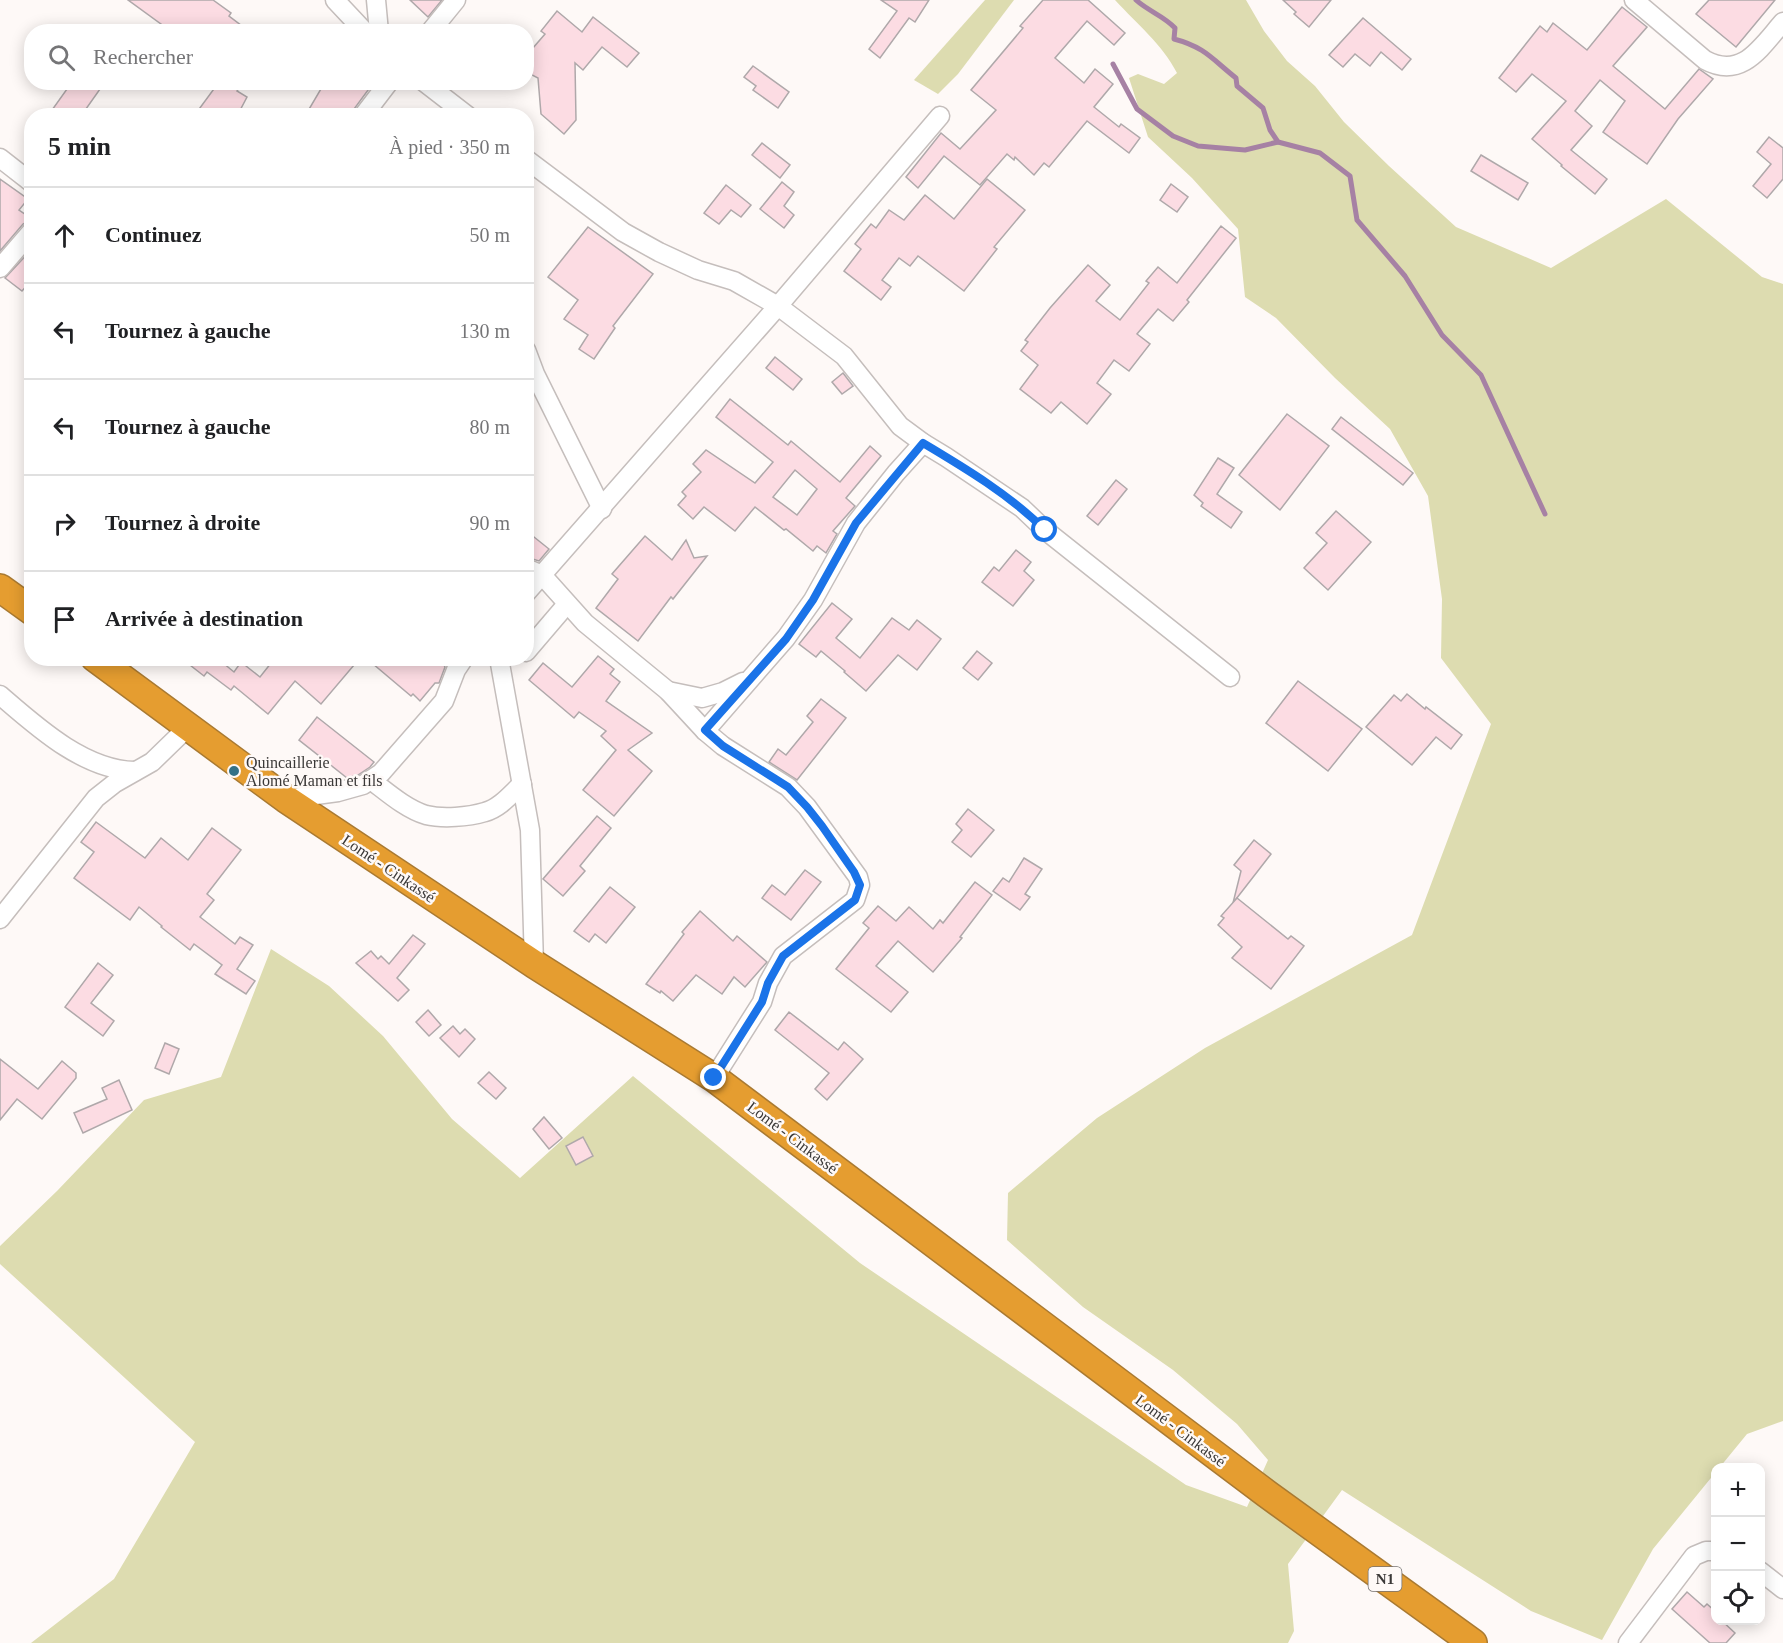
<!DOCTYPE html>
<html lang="fr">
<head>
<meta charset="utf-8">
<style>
  :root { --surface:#fff; --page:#f6f6f6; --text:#202124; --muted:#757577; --line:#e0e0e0 }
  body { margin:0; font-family:"Times New Roman",serif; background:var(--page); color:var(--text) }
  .controls { position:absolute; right:18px; bottom:18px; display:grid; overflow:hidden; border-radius:12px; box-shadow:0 3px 15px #0003 }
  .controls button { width:54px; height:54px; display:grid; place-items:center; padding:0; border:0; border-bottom:2px solid var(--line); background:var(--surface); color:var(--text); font:30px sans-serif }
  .stop { position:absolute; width:18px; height:18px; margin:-14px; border:4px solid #1a73e8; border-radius:50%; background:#fff }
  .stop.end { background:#1a73e8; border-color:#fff; box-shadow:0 2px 6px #0008 }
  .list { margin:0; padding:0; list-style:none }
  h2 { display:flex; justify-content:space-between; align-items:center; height:78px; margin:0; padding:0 24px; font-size:26px }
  h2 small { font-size:20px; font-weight:400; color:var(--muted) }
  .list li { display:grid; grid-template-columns:39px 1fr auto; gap:18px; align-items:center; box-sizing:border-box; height:96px; padding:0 24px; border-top:2px solid var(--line) }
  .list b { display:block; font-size:22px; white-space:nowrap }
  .list em { font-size:20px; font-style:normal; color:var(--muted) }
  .icon { flex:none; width:33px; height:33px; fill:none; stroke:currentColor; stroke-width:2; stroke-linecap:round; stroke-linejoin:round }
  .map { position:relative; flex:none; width:1783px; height:1643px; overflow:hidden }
  .search { position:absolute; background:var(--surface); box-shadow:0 3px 15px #0003; left:24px; top:24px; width:510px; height:66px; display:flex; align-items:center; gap:15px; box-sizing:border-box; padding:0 21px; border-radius:24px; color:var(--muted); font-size:22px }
  .panel { position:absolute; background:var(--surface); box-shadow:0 3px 15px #0003; left:24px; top:108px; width:510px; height:558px; border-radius:24px }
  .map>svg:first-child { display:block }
  .green { fill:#dddcb0 }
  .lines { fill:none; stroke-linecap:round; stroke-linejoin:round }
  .stream { stroke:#a681a4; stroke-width:5 }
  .building { fill:#fcdce3; stroke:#afa8aa; stroke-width:1.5; fill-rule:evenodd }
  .minor-casing { stroke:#c5bebc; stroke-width:21 }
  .highway-casing { stroke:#a97a32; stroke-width:30 }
  .minor { stroke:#fff; stroke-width:18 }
  .highway { stroke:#e59d30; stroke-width:27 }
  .route { stroke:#1a73e8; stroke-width:8 }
  .poi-dot { fill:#337187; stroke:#fef9f7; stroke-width:2 }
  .labels { text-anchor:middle; stroke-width:5; stroke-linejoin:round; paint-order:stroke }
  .shield { fill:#fef9f7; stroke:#757271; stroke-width:1.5 }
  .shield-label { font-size:15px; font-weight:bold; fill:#3a3837 }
  .poi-label { font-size:16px; fill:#3a3837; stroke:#fef9f7; text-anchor:start }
  .street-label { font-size:16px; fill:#3a3837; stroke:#fef9f7 }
</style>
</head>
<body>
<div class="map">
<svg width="1783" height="1643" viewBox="0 0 1783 1643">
  <rect width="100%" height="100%" fill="#fef9f7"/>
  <g class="green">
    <path d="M985,0H1014L958,74L938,94L914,80Z"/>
    <path d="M1115,0H1246L1264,31L1287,61L1315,86L1344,122L1389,166L1456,227L1551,268L1666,199L1762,277L1783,284V1421L1747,1434L1720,1467L1716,1468L1715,1473L1653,1549L1602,1640L1531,1611L1342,1490L1288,1564L1294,1631L1288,1643H31L114,1579L195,1442L0,1264V1246L57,1191L144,1100L221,1077L271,949L329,986L383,1036L452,1119L520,1178L633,1076L860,1263L1186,1485L1247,1507L1268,1460L1237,1424L1173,1370L1083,1307L1007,1240L1008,1193L1097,1118L1205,1048L1412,935L1491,724L1441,658L1442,599L1428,496L1390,429L1335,378L1276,318L1245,297L1238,229L1192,178L1148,137L1129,78L1138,74L1164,84L1177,73C1162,44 1137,24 1115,0Z"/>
  </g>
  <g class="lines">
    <g class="stream">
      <path d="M1136,0C1148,11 1164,16 1175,28L1174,39C1205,47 1213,60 1236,78L1237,86L1263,108L1270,130L1278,142L1320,153L1350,176L1357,220L1405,276L1442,335L1481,375L1545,514"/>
      <path d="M1113,64L1137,109L1173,136L1198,146L1245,150L1278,142"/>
    </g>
  </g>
  <g class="building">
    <path d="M128,0H213L231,13L229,16L250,32H172Z"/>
    <path d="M410,0H442L428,17Z"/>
    <path d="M881,0H929L915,22L909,18L880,58L869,49L897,11Z"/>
    <path d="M1043,0H1088L1125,33L1114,45L1087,21L1055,58L1084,83L1095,69L1113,84L1094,107L1119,127L1121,124L1140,138L1129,153L1087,121L1049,167L1044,163L1034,175L1015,157L1014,160L1007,154L980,185L944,156L918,188L906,177L941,133L960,149L996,110L971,90L1023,28L1020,26Z"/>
    <path d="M1283,0H1331L1309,27L1294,14L1296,12Z"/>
    <path d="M1709,0H1775L1736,47L1696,14Z"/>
    <path d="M1622,7L1647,27L1613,66L1665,109L1699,69L1713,79L1678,119L1647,164L1603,132L1625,101L1600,80L1575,111L1592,126L1571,150L1607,179L1595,194L1561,166L1562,165L1532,139L1566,101L1532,74L1516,92L1499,78L1540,26L1547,32L1553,23L1587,50Z"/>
    <path d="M557,11L582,32L593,17L639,53L627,67L602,47L583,70L575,63L576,120L564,134L541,114L538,78L532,75L526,61V56L545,34L541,31Z"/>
    <path d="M1363,18L1411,59L1402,70L1381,52L1370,66L1355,54L1343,67L1329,55Z"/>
    <path d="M753,66L789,92L778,108L753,90L756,86L744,77Z"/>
    <path d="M72,82H105L81,116H60L52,110Z"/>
    <path d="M219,82H243L237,91L247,97L237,116H194Z"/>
    <path d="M325,82H374L354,109L352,116H305Z"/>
    <path d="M1769,137L1783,148V179L1767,198L1753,186L1771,164L1757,152Z"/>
    <path d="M762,143L790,165L780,178L752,155Z"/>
    <path d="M1481,155L1528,183L1518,200L1471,171Z"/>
    <path d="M0,179L28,199L19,210L32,219L23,224L0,251Z"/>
    <path d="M987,179L1025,210L994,247L997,249L964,291L918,256L910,266L899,258L882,280L891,287L881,300L844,271L861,249L855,244L871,224L876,228L889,210L904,220L925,195L954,219Z"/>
    <path d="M782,182L794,192L784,206L794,215L784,228L760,209Z"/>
    <path d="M1171,184L1188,197L1177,212L1160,200Z"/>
    <path d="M726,185L751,205L741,217L731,210L719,224L704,213Z"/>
    <path d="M1221,226L1236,238L1187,300L1189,302L1173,321L1158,309L1137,334L1150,344L1129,371L1114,360L1097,383L1111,394L1087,424L1061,402L1051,413L1020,389L1038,365L1021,351L1028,342L1025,340L1050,308L1088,265L1110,285L1096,301L1120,320L1149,283L1146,281L1158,267L1177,283Z"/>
    <path d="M588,227L653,274L613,326L615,328L594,359L579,349L588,335L564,319L578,300L548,277Z"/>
    <path d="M32,249V280L22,291L5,278Z"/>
    <path d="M775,357L802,379L793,390L766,368Z"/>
    <path d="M843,373L853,386L842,394L832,382Z"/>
    <path d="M730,399L788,445L791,441L840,482L870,446L881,456L846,498L855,506L833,531L837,534L826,553L817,546L813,551L786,529L784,530L755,507L735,531L704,507L693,519L678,505L686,496L682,492L701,472L693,464L706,450L755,483L773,462L716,417ZM795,470L817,489L797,515L773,497Z"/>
    <path d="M1287,414L1329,446L1280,510L1239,475Z"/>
    <path d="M1341,417L1413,473L1403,485L1332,429Z"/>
    <path d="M1218,458L1234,468L1217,494L1242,512L1231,528L1201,506L1203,503L1194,495Z"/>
    <path d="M1116,480L1127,489L1098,525L1087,516Z"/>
    <path d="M1336,511L1371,542L1328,590L1304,568L1327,543L1316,533Z"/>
    <path d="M645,536L672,560L686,540L694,558L707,556L673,599L671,597L638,641L596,608L618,579L612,574Z"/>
    <path d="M534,537L549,549L539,561L526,557V546Z"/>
    <path d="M1016,550L1031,562L1024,571L1034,580L1013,606L982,582L994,567L999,571Z"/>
    <path d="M832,603L852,619L836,638L860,658L892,618L909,630L917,620L941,639L917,670L898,655L866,691L844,672L845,671L821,651L816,657L799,644Z"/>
    <path d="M977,651L992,663L978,680L963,668Z"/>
    <path d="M598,656L614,669L610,674L620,682L606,701L652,733L628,750L652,771L614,816L583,790L616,750L601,736L606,731L579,712L574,718L529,680L543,663L572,687Z"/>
    <path d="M181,658H217L234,672L241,662L260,677L275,658H360L321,704L295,681L268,714L234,686L231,690L207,672L204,676Z"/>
    <path d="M366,658H440L445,667L439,683H435L420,701L413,694L411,696Z"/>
    <path d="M1298,681L1362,729L1328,771L1266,723Z"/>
    <path d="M1407,694L1425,709L1426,707L1462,735L1451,749L1436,737L1412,765L1366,727L1394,695L1401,701Z"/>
    <path d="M821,699L846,718L797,780L769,762L778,749L786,755L813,722L807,716Z"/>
    <path d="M317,717L374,762L370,767L358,775L347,778L299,740Z"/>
    <path d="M968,809L994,830L971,857L952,842L962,830L956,824Z"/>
    <path d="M597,816L611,828L580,866L585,871L563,896L543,879Z"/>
    <path d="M96,822L145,858L161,838L188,860L212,828L241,850L207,894L214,900L200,917L235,944L240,937L253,945L237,969L255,981L246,994L215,974L222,965L194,944L190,950L161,927L162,926L139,907L130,920L74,878L94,852L81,842Z"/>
    <path d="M1254,840L1271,854L1233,903L1241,871L1234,865Z"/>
    <path d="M1024,858L1042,869L1025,894L1030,897L1020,910L993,891L1003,878L1009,882Z"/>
    <path d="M805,870L821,882L791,920L762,898L772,885L785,895Z"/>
    <path d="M975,882L992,895L960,937L962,938L933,972L898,941L876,966L908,992L891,1012L836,969L869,928L863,923L878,906L896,921L909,907L933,929L940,920L943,923Z"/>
    <path d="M610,887L635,907L606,943L595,934L589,942L574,931Z"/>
    <path d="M1237,898L1288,939L1291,936L1304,946L1271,989L1232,958L1242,947L1218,925L1224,918L1221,916Z"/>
    <path d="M700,911L733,941L737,936L767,962L745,987L734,977L722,994L696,975L673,1001L661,991L660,993L646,984L684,934L682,932Z"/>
    <path d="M413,935L425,944L397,978L409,990L398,1001L356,963L371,951L378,959L381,956L389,964Z"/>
    <path d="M98,963L113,975L91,1003L114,1021L103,1036L65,1007Z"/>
    <path d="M428,1010L441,1025L429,1036L416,1022Z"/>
    <path d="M789,1012L838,1050L844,1042L863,1059L827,1100L815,1089L829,1073L775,1030Z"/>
    <path d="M453,1026L460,1034L465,1029L475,1039L459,1057L440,1038Z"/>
    <path d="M165,1043L179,1049L169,1074L155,1068Z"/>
    <path d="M0,1059L38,1089L62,1061L76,1073V1078L42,1119L17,1099L0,1120Z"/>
    <path d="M489,1072L506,1088L496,1099L478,1083Z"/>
    <path d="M119,1080L132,1110L83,1133L74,1113L107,1099L102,1088Z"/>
    <path d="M544,1117L562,1138L549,1149L533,1129Z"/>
    <path d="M583,1137L593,1156L576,1165L566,1146Z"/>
    <path d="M1687,1592L1704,1607L1707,1604L1716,1612V1620H1721L1735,1633L1726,1643H1710L1672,1609Z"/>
  </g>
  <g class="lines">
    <defs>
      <g id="minor">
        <path d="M335,0L365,32"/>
        <path d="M376,0L379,32"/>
        <path d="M1634,0L1705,60C1742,80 1761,47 1783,22"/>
        <path d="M430,32L456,0"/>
        <path d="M424,82L468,116"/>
        <path d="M363,116L389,82"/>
        <path d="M0,158L32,183"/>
        <path d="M526,159L623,232L659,252L698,270L734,281L778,306L844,356L900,426L923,443L946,457L1022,508L1045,530L1230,677"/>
        <path d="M0,268L32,231"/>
        <path d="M526,350L535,374L602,509"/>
        <path d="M526,568L542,575L585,623L668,691L705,731L723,746L788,787L807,807L858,877L860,885L855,900L783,956L768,983L762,1002L714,1078"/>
        <path d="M526,593L778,306L940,116"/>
        <path d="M526,652L567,604"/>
        <path d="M499,658L530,830L534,964"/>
        <path d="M668,691L702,698L723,692L743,682"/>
        <path d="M0,695C37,727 84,770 135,771"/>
        <path d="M705,731L786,638L813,600L856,523L896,473L923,443"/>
        <path d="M371,780C387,792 406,809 426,815C443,819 468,817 485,812C500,808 511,794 522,784"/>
        <path d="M286,799L338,792L363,785L381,773L444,701L456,670L464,658"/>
        <path d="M0,919L96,798L115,783L152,762L187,728"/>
        <path d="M1760,1571L1783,1589"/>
        <path d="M1628,1643L1694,1556L1706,1551H1716"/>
      </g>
      <g id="highway">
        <path d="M0,588L32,611"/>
        <path d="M95,658L286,799L534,964L714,1078L1267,1494L1473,1643"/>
      </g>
    </defs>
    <use href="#minor" class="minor-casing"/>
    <use href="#highway" class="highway-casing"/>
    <use href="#minor" class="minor"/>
    <use href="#highway" class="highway"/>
  </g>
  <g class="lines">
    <path class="route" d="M714,1078L762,1002L768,983L783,956L855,900L860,885L854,872L822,826L807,807L788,787L723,746L705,730L786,639L813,600L856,523L923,443C965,468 1010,495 1045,530"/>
  </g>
  <circle class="poi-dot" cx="234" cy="771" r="6"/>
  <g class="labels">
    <rect class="shield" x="1368.5" y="1567" width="33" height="24" rx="4.5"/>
    <g class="shield-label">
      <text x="1385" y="1584">N1</text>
    </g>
    <g class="poi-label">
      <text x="246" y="768">Quincaillerie<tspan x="246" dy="18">Alomé Maman et fils</tspan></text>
    </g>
    <g class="street-label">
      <text transform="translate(389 868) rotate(34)" y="6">Lomé - Cinkassé</text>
      <text transform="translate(793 1137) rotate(37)" y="6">Lomé - Cinkassé</text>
      <text transform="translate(1181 1430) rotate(37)" y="6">Lomé - Cinkassé</text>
    </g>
  </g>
</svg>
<div class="controls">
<button>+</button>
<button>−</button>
<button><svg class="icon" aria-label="locate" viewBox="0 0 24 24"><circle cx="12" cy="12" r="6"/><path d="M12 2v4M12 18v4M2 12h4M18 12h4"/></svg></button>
</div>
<div class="stop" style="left:1045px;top:530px"></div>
<div class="stop end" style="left:714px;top:1078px"></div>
<div class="search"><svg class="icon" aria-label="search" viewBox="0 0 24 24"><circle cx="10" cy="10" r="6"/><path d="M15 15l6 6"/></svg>Rechercher</div>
<section class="panel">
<h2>5 min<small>À pied · 350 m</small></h2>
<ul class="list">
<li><svg class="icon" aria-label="ahead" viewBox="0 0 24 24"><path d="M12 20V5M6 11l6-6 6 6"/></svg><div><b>Continuez</b></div><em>50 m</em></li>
<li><svg class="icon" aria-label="left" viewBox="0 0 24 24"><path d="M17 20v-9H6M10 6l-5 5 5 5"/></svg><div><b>Tournez à gauche</b></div><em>130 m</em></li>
<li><svg class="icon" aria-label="left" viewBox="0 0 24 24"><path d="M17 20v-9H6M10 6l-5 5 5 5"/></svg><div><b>Tournez à gauche</b></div><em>80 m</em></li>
<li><svg class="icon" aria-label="right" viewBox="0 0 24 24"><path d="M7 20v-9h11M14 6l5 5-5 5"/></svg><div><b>Tournez à droite</b></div><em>90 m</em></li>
<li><svg class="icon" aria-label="arrive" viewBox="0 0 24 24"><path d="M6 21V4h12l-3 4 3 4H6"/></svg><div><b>Arrivée à destination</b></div></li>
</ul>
</section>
</div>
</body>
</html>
